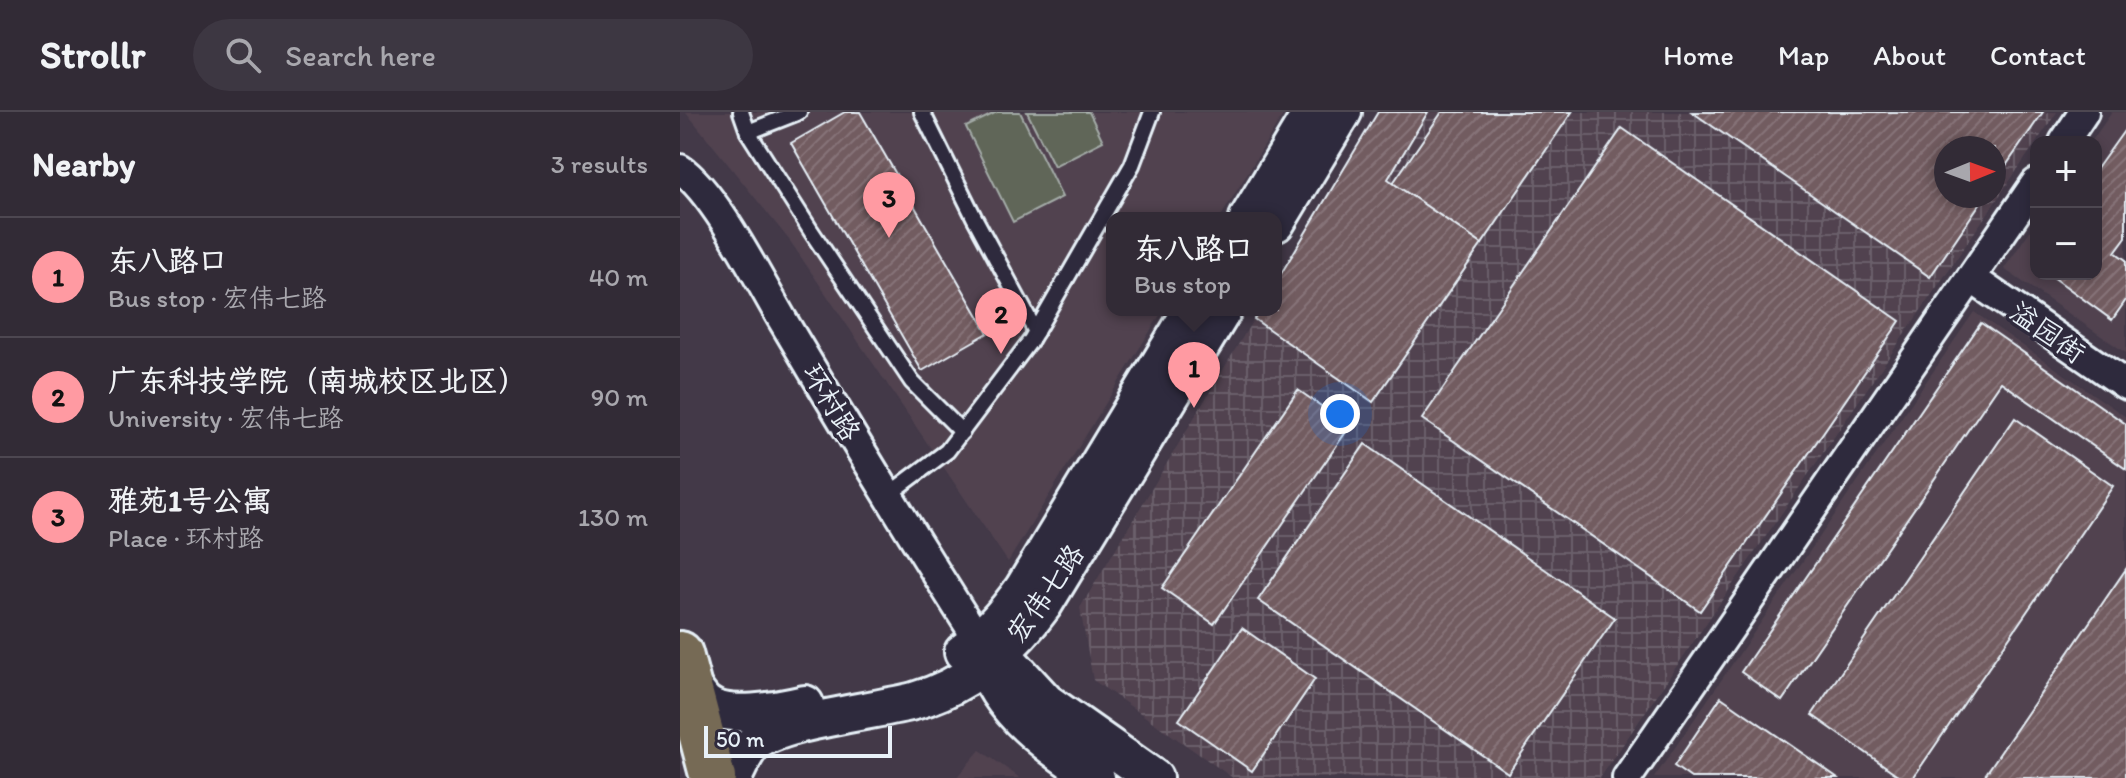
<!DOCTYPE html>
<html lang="en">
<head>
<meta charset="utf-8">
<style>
  :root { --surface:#322b36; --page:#3d3742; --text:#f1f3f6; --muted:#a8a7ad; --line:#4d4751; --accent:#ff9aa2 }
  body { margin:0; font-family:Itim,"LXGW WenKai TC",sans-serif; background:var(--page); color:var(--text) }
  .controls { position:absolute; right:24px; top:24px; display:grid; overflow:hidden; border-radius:16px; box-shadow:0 4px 12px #0003 }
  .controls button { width:72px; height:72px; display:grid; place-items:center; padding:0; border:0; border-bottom:2px solid var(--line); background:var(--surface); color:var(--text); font:40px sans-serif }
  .compass { position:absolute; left:1254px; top:24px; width:72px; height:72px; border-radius:50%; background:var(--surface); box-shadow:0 4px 12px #0003; rotate:89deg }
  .scale { position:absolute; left:24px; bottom:20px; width:188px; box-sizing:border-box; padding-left:8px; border:4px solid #e8f1f8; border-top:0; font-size:22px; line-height:28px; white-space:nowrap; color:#e8f1f8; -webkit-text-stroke:6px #2f2a3d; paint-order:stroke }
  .you { position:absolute; left:660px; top:302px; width:28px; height:28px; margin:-20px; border:6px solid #fff; border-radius:50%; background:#1a73e8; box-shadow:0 0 0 12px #1a73e833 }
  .badge { display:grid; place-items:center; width:52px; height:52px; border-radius:50%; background:var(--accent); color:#111; font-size:26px; font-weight:700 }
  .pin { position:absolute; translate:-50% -66px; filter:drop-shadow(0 2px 4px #0008) }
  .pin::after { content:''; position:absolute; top:42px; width:28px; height:24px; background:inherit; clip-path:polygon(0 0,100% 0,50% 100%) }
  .popup { position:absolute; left:426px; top:100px; width:176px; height:104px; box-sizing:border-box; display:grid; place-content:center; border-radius:16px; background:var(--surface); filter:drop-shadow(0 2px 6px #0005); font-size:26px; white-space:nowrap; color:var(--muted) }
  .popup b { font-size:30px; color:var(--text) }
  .popup::after { content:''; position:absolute; left:50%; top:100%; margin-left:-16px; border:16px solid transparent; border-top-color:var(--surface) }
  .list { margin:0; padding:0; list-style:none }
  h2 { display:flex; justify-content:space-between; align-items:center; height:104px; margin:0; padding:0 32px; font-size:34px }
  h2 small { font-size:26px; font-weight:400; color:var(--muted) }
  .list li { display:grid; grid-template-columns:52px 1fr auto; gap:24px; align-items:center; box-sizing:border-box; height:120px; padding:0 32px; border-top:2px solid var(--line) }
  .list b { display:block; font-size:30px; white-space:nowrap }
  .list p { margin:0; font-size:26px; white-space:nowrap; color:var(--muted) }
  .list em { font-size:26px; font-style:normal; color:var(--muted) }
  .icon { flex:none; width:44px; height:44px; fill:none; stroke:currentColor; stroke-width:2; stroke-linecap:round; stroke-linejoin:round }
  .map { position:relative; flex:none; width:1446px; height:666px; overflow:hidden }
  header { display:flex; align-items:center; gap:48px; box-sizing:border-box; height:112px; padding:0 40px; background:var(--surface); border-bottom:2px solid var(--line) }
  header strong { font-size:38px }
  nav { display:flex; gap:44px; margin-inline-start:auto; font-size:28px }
  .search { width:560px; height:72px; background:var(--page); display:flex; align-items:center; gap:20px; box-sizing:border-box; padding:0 28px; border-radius:44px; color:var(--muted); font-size:30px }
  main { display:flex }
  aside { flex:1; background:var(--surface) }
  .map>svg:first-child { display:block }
  .built { fill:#514350 }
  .industrial { fill:url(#industrial-grid); fill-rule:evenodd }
  .green { fill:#616659; stroke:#a4aca8; stroke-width:2 }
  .building { fill:url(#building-hatch); stroke:#e8f1f8; stroke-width:2 }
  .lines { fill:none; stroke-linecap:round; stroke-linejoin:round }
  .service-casing { stroke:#e8f1f8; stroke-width:20 }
  .minor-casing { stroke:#e8f1f8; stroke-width:34 }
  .tertiary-casing { stroke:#e8f1f8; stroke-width:42 }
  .primary-casing { stroke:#e8f1f8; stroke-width:50 }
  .service { stroke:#2f2a3d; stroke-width:14 }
  .minor { stroke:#2f2a3d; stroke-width:28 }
  .tertiary { stroke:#2f2a3d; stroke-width:36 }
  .primary { stroke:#766a54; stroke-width:44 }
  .labels { text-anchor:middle; stroke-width:7; stroke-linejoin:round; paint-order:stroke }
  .street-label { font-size:28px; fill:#e8f1f8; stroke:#2f2a3d }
</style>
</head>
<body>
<header>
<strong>Strollr</strong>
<div class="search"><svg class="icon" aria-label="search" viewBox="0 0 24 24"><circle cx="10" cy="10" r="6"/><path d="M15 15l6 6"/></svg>Search here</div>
<nav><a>Home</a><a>Map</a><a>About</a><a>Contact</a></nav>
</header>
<main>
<aside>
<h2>Nearby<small>3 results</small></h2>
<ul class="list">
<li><span class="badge">1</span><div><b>东八路口</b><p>Bus stop · 宏伟七路</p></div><em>40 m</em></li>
<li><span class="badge">2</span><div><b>广东科技学院（南城校区北区）</b><p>University · 宏伟七路</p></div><em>90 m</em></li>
<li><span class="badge">3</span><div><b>雅苑1号公寓</b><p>Place · 环村路</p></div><em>130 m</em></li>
</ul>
</aside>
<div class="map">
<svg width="1446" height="666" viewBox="0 0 1446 666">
  <defs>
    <pattern id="industrial-grid" width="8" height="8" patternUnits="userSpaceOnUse" patternTransform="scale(2)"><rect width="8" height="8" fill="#514350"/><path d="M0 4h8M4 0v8" fill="none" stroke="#6a5f6a"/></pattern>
    <pattern id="building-hatch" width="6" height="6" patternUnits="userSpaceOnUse" patternTransform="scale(2)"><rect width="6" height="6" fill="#725b61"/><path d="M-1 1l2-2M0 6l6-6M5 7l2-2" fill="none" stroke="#867378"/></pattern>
  </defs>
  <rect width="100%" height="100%" fill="#433948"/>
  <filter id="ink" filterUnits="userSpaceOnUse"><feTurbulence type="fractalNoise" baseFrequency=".0125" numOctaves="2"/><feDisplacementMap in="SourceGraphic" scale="16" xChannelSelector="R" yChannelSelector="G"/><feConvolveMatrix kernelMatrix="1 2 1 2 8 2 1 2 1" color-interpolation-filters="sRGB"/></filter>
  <g filter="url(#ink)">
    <g class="built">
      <path d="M6,0H605L540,106H432V198H483L328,450L110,129Z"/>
      <path d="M1432,0H1446V241L1324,157L1356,110V162H1416V30H1411Z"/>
      <path d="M1294,200L1446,305V666H974Z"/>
      <path d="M300,638L340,666H276Z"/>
    </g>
    <path class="industrial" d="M698,0H1377L920,666H553L413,568L400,496L579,198H596V170ZM1266,36H1314V84H1266Z"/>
    <g class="green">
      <path d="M317,0H340L382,85L333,110L286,15Z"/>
      <path d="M347,0H409L423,29L374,54Z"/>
    </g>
    <g class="building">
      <path d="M165,0H180L308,221L242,259L111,31Z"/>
      <path d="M698,0H748L708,67L802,132L693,290L574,207L579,198H596V170Z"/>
      <path d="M762,0H892L802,132L713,71Z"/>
      <path d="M1012,0H1363L1314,71V36H1266V84H1305L1250,165Z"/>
      <path d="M942,16L1220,209L1020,499L742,307Z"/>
      <path d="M1446,16V125L1435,140L1446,148V188L1432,208L1369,162H1416V58Z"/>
      <path d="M1301,211L1446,312V357L1321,270L1102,589L1061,560Z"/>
      <path d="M618,278L670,314L534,512L482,476Z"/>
      <path d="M1335,306L1433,374L1233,666H1222L1132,603Z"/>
      <path d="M685,332L935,506L828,661L578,488Z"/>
      <path d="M1446,457V666H1303Z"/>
      <path d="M562,516L635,567L572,659L499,608Z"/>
      <path d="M1041,585L1158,666H1011L994,654Z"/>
    </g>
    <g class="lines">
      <defs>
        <g id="service">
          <path d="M61,0L68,20L131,119L232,270L282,320"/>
          <path d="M242,0L294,105L356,220"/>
          <path d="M68,20L119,0"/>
          <path d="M208,383L267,339L351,228L452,53L472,0"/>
        </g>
        <g id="minor">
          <path d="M1384,30L1404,0"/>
          <path d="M0,57C34,79 79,168 102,207C166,315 231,422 299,529"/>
          <path d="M1291,166L1446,273"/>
          <path d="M947,666L1356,71"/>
        </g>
        <g id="tertiary">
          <path d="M568,106L632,0"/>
          <path d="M596,111L663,0"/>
          <path d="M301,529L321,541L366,590L474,666"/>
          <path d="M300,533C310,595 367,632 416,666"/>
          <path d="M283,540C307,523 326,501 343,477L512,198"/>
          <path d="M8,569C13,575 18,584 24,590C45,609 100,598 125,592"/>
          <path d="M53,666C58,656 64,642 71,634C95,609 197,599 234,589C289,573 331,537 364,492L543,198"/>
        </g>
        <path id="primary" d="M0,542L33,666"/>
      </defs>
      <use href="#service" class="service-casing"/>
      <use href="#minor" class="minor-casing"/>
      <use href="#tertiary" class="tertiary-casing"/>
      <use href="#primary" class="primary-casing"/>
      <use href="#service" class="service"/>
      <use href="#minor" class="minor"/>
      <use href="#tertiary" class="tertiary"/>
      <use href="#primary" class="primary"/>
    </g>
  </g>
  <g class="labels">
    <g class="street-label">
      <text transform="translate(1368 220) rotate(35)" y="10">溢园街</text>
      <text transform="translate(152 290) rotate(59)" y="10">环村路</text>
      <text transform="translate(365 481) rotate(-55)" y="10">宏伟七路</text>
    </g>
  </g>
</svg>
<div class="controls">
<button>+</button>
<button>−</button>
</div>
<svg class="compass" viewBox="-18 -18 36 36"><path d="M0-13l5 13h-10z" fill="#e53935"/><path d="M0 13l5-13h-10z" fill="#a8a7ad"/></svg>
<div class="scale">50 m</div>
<div class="you"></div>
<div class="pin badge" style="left:514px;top:296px">1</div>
<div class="popup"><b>东八路口</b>Bus stop</div>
<div class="pin badge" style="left:321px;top:242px">2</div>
<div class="pin badge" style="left:209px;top:126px">3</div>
</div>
</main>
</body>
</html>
